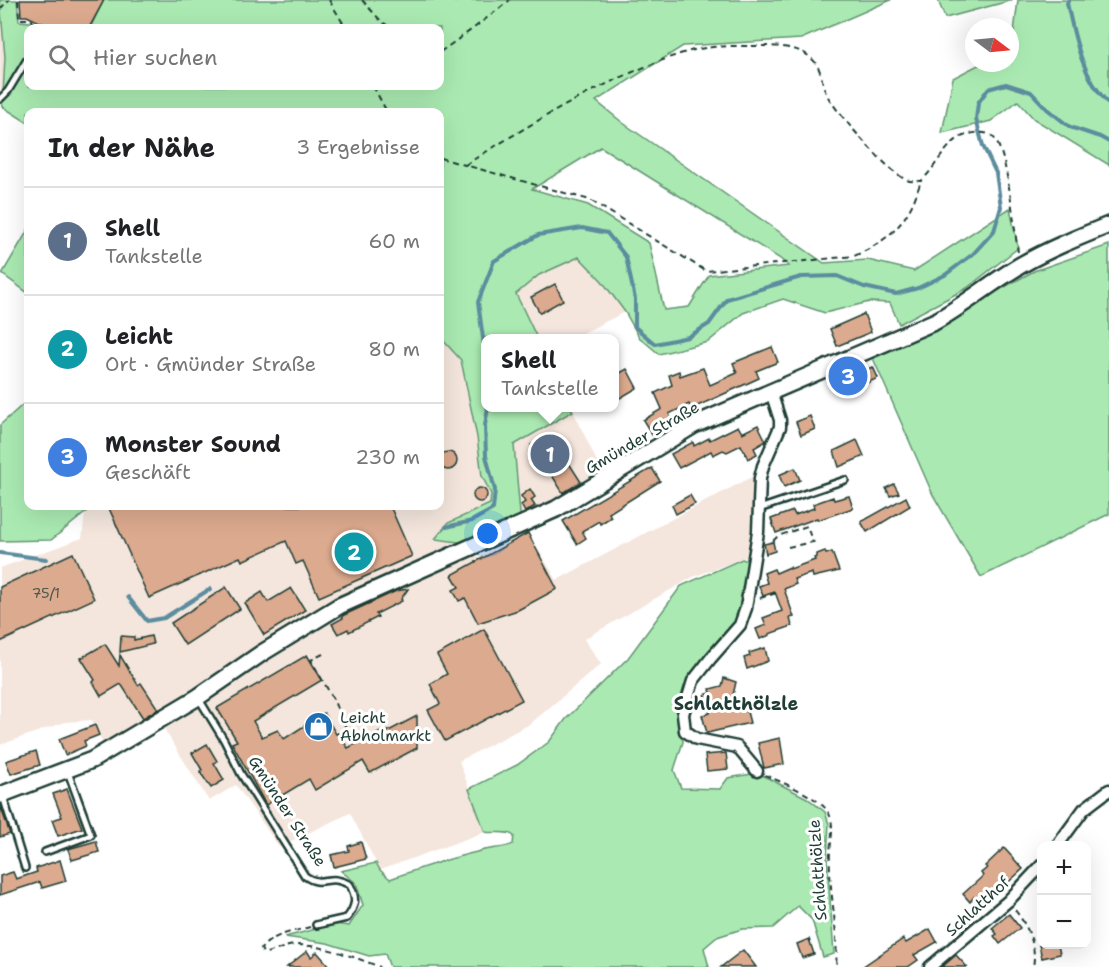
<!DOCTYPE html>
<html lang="de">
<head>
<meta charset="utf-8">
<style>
  :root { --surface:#fff; --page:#f6f6f6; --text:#202124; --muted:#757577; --line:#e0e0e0; --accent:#1f6fb2 }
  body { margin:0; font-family:"Shantell Sans",sans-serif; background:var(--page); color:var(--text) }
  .controls { position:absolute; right:18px; bottom:18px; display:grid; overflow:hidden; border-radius:12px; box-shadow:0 6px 24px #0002 }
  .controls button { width:54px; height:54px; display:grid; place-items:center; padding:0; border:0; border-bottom:2px solid var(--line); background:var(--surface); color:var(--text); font:30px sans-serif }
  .compass { position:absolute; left:965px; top:18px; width:54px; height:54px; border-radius:50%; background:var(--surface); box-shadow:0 6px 24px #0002; rotate:106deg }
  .you { position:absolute; left:488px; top:534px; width:21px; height:21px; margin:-15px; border:4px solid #fff; border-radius:50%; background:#1a73e8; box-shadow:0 0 0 9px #1a73e833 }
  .badge { display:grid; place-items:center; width:39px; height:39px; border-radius:50%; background:var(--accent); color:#fff; font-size:20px; font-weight:700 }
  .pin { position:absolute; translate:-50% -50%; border:3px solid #fff; box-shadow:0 2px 6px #0006 }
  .popup { position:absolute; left:481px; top:334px; width:138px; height:78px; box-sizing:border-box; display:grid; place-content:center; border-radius:12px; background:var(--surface); filter:drop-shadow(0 2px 4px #0005); font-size:20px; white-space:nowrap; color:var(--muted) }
  .popup b { font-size:22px; color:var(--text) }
  .popup::after { content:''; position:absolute; left:50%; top:100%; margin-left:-12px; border:12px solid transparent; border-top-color:var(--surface) }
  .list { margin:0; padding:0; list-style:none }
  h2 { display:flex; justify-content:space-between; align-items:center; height:78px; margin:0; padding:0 24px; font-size:26px }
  h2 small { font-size:20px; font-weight:400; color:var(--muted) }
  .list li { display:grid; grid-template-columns:39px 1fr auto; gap:18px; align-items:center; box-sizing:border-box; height:108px; padding:0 24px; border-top:2px solid var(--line) }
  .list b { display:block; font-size:22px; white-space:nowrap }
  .list p { margin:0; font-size:20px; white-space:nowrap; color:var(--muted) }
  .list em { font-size:20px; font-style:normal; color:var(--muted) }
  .icon { flex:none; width:33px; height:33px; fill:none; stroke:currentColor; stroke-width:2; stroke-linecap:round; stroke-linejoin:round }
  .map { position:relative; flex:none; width:1109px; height:967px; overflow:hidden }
  .search { position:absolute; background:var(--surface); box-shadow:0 6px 24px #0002; left:24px; top:24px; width:420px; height:66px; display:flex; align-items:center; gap:15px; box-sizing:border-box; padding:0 21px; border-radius:12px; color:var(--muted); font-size:22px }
  .panel { position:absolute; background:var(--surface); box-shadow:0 6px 24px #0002; left:24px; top:108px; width:420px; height:402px; border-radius:12px }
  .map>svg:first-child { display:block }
  .built { fill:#f4e6dd }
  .green { fill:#aaeab2; stroke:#649473; stroke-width:1.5; fill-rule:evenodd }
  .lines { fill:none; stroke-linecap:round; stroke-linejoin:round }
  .stream { stroke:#5c8c9e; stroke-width:4 }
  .building { fill:#dcaa8e; stroke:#1f3d34; stroke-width:1.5 }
  .lane-casing { stroke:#1f3d34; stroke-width:10 }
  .street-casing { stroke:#1f3d34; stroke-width:15 }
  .secondary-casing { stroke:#1f3d34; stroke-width:20 }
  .path { stroke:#1f3d34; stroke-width:2; stroke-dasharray:6 4.5; stroke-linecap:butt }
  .lane { stroke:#fff; stroke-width:5 }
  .street { stroke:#fff; stroke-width:10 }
  .secondary { stroke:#fff; stroke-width:15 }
  .labels { text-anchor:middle; stroke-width:6; stroke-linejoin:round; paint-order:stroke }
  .number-label { font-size:14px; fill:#4e584a }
  .street-label { font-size:16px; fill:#1f3d34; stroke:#fff }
  .poi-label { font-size:16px; fill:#1f3d34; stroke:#fff; text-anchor:start }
  .neighbourhood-label { font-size:18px; font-weight:bold; fill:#1f3d34; stroke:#fff }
</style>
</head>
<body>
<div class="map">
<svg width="1109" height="967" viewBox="0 0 1109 967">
  <rect width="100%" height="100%" fill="#fff"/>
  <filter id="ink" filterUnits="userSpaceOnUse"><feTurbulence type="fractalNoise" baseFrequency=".0167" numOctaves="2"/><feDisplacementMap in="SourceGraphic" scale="12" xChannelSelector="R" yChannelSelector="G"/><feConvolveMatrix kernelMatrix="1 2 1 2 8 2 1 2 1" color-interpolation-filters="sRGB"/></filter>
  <g filter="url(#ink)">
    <g class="built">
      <path d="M0,1L5,57L2,102H0Z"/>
      <path d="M578,257L602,281L625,312L581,334V338H537L516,294L539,275Z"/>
      <path d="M440,337L461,360L477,437L482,476L491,493L490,504L448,523L436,539L466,543L477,557L528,533L557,580L757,474L753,531L746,557L693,577L584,639L601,664L530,724L459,761L485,832L380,870L350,813L279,847L236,785L209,801L156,716L103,744L92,720L65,722L0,745V568L82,538L85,513L94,506H440Z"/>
      <path d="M573,411L602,472L521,525L514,445Z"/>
    </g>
    <g class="green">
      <path d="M0,0H17L19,21L30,22L35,28H28V52L3,95L5,57Z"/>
      <path d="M104,0H453L455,2L459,0H891L801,39L683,46L596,101L623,123L824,263L868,260L914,271L1010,208L1018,248L967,288L899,324L890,303L869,302L825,313L783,299L743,313L708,342L659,354L639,337L625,312L602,281L579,257L539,275L516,294L537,338H486V408H571L573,411L514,445L521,525L466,543L435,539L448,523L490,504L491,494L482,476L477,437L461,360L440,337V112H28V123L3,107L2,102L12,92L28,63V86H440V28H90ZM601,147L779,258L789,266L709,275L689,307L664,310L649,243L588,205L532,189Z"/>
      <path d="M938,0H1013L945,18Z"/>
      <path d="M1018,0H1109V165L1034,119L1018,101L991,121L942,133L953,78L982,63H1010V50L1012,48Z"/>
      <path d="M28,230V293L2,274Z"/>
      <path d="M1109,245V514L981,577L933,495L872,356L906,341L1034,271Z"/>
      <path d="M28,400V506H94L51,540L0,541V425Z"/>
      <path d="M742,559L748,561L740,621L693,675L682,730L683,742L674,770L681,788L720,789L728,778L758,773L807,798L825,812L829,824L827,858L834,954L823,957L812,920L798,906L773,928L742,929L717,937L704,948L709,967H390L385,954L369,956L327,943L285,937L335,924L349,926L363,905L356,883L341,871L376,863L380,870L390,879C420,868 450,858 481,851C490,848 507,848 513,844L514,836C507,830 494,834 485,832L469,789L517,765L549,742L566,719L628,658L681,586Z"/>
    </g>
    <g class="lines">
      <g class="stream">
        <path d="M1069,0L1067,3C1075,39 1082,77 1109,104"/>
        <path d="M486,360L478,302L494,261L538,235L582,228L607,233L626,257L635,299V327L655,344L688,337L709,324L727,299L801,277L837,276L864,287L896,294L918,288L945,275L973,254L994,231L1001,207L996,173L983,146L976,119L978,103L988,89L1006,84L1031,92L1047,109L1070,127L1100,137L1109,142"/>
        <path d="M446,527L472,521L493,509L495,490L486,456L485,425L488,408"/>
        <path d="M0,553L46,559"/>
        <path d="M128,597L147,621L164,618L210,589"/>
      </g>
    </g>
    <g class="building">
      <path d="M20,0H104L89,28H52L27,16H21Z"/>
      <path d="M555,284L563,300L540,313L531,297Z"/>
      <path d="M864,314L871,332L837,346L830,329Z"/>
      <path d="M772,347L778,362L756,371L759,378L691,409L689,404L669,414L674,423L652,435L643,420L662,409L655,393L672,385L669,375L679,371L680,376L703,368L710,385L737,373L733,363Z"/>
      <path d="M862,365L864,370L873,367L878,378L850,391L843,373Z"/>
      <path d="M627,369L637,388L615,401V379L619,376L618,374Z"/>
      <path d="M810,416L815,429L801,435L796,422Z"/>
      <path d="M758,425L766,441L754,448L757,454L748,459L741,445L727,452L723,450L713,455L711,451L679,468L671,454L693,442L694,446L709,438L710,440L738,426L742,433Z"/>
      <path d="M550,434L557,446L561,443L568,455L565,457L581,482L563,493L547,467L539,473L529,457L535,453L531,445Z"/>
      <path d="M857,440L864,456L839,467L834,451Z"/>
      <circle cx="448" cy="461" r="9"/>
      <path d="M652,468L660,481L609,513L611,517L600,524L599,521L582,531L586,538L577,544L563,521Z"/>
      <path d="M795,468L800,480L784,487L779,475Z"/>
      <path d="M894,484L899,493L890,496L886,488Z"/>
      <circle cx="480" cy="495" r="7"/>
      <path d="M530,489L535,497L531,500L535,506L525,512L521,505L525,502L521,496Z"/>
      <path d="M690,495L695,504L676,514L672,505Z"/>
      <path d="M849,496L853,508L818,520L817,518L776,533L771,519L793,511L795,515L814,508L813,504L833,497L834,500Z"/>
      <path d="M906,497L910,506L867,532L861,522Z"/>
      <path d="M108,506H390L412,556L319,597L303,561L296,564L286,541L242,561L240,557L149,598Z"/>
      <path d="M528,533L557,589L518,610L478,623L465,598L459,601L453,590L459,587L452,575Z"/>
      <path d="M773,542L775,551L766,554L764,544Z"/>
      <path d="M825,551L826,554L832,552L839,571L813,577L812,573L794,579L796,584L784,589L794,617L790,618L792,626L769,634L770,635L760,639L756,629L766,625L763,618L782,611L775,592L763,596L759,586L767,583L764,573L774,569L776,573L790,567V569L815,560L814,558L817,557V554Z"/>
      <path d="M73,553L94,599L0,642V587Z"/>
      <path d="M226,587L240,609L185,645L171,623Z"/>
      <path d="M291,588L305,610L264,635L245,603L262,592L268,602Z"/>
      <path d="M408,589L401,599L402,601L376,614L378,617L349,632L348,629L338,634L332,624L343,618L342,616L396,591Z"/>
      <path d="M484,629L522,700L445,741L428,710L440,704L430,684L447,674L437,655Z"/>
      <path d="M121,636L134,637V640L151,636L153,644L120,652Z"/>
      <path d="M105,644L119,666L120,655L138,685L141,683L158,709L143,718L121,684L101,696L93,682L95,680L81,658Z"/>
      <path d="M765,648L768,661L747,669L744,658L750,656L749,653Z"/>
      <path d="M307,655L322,680L253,721L262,737L278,730L284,739L324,713L336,734L338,733L348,748L381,731L383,734L417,716V748L370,773L363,761L315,790L309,779L266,805L232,743L237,741L217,708Z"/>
      <path d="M724,678L736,682L730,708L745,704L750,723L707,733L702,715L710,713L704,695L711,693L710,689L722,686Z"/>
      <path d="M95,725L99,735L84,741L86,746L65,755L59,739Z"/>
      <path d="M780,738L784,764L764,768L758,743Z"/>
      <path d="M207,744L217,761L214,763L224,780L211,788L200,772L202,770L192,753Z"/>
      <path d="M36,751L40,765L11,774L6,761Z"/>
      <path d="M726,753L728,769L707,771L705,755Z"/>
      <path d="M67,789L82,828L58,836L52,820L62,817L53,794Z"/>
      <path d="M0,805L10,834L0,837Z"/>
      <path d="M96,841L99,852L72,860L68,849Z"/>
      <path d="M361,842L366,859L334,867L331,855L349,851L348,846Z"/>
      <path d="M1004,848L1023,869L982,906L974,897L970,902L963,894L983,876L981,873L987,868L985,866Z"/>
      <path d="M60,860L66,881L42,888L40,882L0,895V876L13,872L16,879L37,872L36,868Z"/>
      <path d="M1009,914L1020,928L1000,944L994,936L997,934L992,928Z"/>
      <path d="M930,929L937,942L914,955L918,960L908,967H862L903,939L906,943Z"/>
      <path d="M809,939L814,954L802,958L797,944Z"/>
      <path d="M1039,945H1058L1060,954L1042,958Z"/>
      <path d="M743,950L756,967H721Z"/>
      <path d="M307,951L311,957L317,952L330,967H287Z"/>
      <path d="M956,955L967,967H942Z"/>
    </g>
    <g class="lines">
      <defs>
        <g id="lane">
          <path d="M0,99L8,91L28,58"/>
          <path d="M759,509L845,480"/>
          <path d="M199,699L224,740L241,774L305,876C323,889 328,872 350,885C357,898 356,906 347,918L316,925"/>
          <path d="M3,796L25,868"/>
          <path d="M45,852L91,835L68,772"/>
        </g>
        <g id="street">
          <path d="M757,771L737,747L697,739L685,731L683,714L693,681L711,658L740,625L746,608L758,532L760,478L763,466L780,427V420L771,392"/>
          <path d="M1057,846L1084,809L1109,790"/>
          <path d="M930,967L1008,901L1042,865"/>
        </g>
        <path id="secondary" d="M0,795L92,760L198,697L262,653L339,606L556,509L694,425L936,321C966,304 992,282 1021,265C1049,249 1079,237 1109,225"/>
      </defs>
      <use href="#lane" class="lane-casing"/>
      <use href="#street" class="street-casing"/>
      <use href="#secondary" class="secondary-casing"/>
      <g class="path">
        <path d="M18,0L19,19H31L37,28"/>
        <path d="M329,0L346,28"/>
        <path d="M362,0L381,21L391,28"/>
        <path d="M0,9L9,0"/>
        <path d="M440,52L474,28L510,0"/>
        <path d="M373,86L387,112"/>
        <path d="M440,158L590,200L706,271L854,256C875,247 897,233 908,212C914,203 917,192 921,181"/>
        <path d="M465,165C532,123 608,77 683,53C707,45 734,46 759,46C779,46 805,46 817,65C822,73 822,86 827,95C835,111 891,175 907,180C911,182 917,181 921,181C935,169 944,146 961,137C969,133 984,130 992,136C1008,149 1014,229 1018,252"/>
        <path d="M773,541L778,536L807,526L812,541"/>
        <path d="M788,547L818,541"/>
        <path d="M760,598L780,592"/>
        <path d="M323,654L311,660L331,695L353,743"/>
        <path d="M765,775C781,782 820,797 828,812C835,823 831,840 830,852C828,891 839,928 836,967"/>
        <path d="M1015,910C1028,927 1037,945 1033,967"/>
        <path d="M310,927C293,932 272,934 261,949L263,953C274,953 285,945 296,945C324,945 354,957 380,967"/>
      </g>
      <use href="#lane" class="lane"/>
      <use href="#street" class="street"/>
      <use href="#secondary" class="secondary"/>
    </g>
  </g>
  <defs>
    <symbol id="shop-disc" viewBox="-11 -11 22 22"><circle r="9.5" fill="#1f6fb2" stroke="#fff"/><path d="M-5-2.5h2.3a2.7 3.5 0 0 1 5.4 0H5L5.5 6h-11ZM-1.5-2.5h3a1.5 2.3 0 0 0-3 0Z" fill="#fff"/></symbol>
  </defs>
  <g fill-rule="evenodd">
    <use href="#shop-disc" x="302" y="710" width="33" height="33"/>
  </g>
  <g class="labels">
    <g class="number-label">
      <text x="46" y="598">75/1</text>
    </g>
    <g class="street-label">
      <text transform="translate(642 437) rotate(-30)" y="6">Gmünder Straße</text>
      <text transform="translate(288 811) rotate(57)" y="6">Gmünder Straße</text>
      <text transform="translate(817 870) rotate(-94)" y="6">Schlatthölzle</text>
      <text transform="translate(977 906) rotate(-42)" y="6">Schlatthof</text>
    </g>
    <g class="poi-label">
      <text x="340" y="723">Leicht<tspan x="340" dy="18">Abholmarkt</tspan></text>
    </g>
    <g class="neighbourhood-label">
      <text x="736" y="710">Schlatthölzle</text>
    </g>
  </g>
</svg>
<div class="controls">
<button>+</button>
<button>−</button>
</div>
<svg class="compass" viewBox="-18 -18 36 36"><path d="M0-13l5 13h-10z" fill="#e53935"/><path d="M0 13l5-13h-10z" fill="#757577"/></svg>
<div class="you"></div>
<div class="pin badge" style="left:550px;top:454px;background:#5c6f8a">1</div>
<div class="popup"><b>Shell</b>Tankstelle</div>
<div class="pin badge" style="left:354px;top:552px;background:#0f9aa8">2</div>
<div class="pin badge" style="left:848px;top:376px;background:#3f7fe0">3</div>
<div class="search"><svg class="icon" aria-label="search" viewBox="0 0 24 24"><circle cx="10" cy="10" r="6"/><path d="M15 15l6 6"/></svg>Hier suchen</div>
<section class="panel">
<h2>In der Nähe<small>3 Ergebnisse</small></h2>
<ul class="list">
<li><span class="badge" style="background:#5c6f8a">1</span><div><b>Shell</b><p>Tankstelle</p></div><em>60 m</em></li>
<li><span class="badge" style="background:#0f9aa8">2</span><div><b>Leicht</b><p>Ort · Gmünder Straße</p></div><em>80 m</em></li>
<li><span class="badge" style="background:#3f7fe0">3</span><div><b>Monster Sound</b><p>Geschäft</p></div><em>230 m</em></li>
</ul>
</section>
</div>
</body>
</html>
